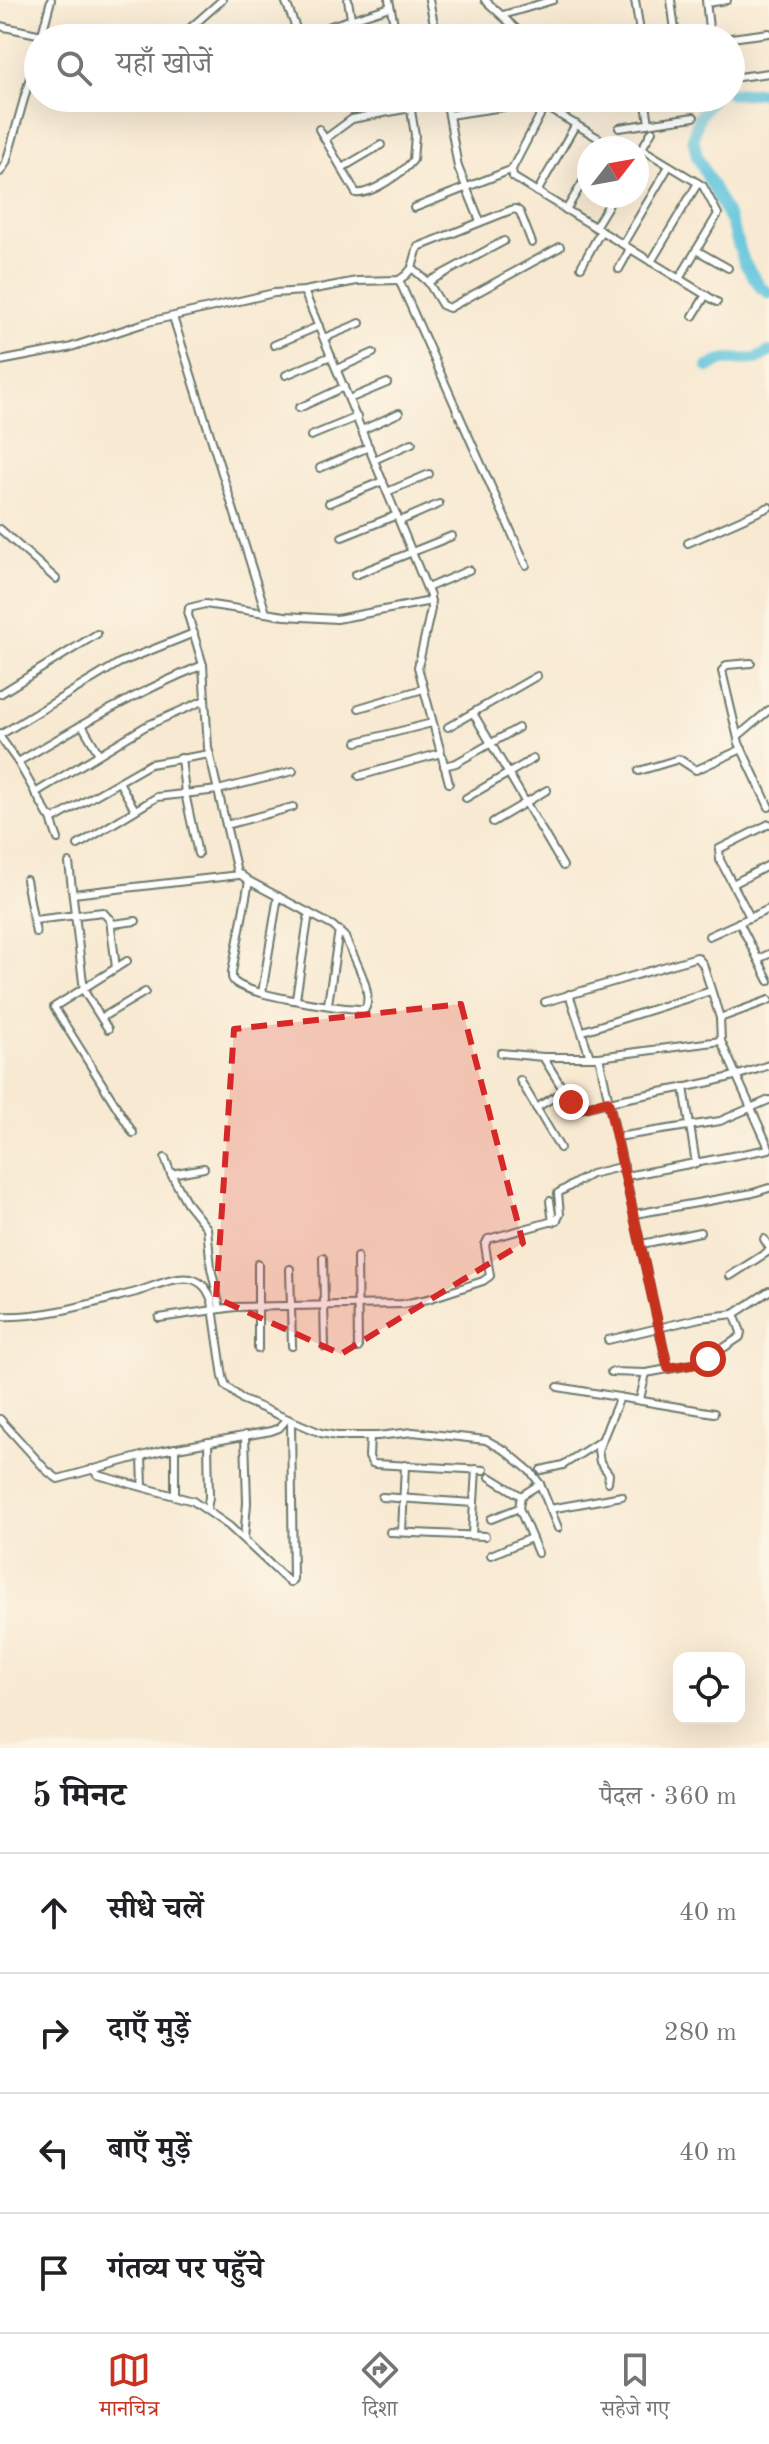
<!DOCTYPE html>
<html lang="hi">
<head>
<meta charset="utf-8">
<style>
  :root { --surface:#fff; --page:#f2f2f2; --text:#202124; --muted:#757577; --line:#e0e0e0; --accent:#c8321e }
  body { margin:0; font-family:"Old Standard TT","Noto Serif Devanagari",serif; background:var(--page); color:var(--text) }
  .controls { position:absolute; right:24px; bottom:24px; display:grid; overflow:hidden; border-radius:16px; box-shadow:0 8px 32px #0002 }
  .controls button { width:72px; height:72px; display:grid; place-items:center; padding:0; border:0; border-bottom:2px solid var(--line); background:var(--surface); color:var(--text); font:40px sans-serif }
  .compass { position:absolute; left:577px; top:136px; width:72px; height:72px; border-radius:50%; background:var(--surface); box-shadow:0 8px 32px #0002; rotate:59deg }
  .stop { position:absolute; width:24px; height:24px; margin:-18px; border:6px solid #c8321e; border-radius:50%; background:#fff }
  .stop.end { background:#c8321e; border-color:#fff; box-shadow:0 2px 8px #0008 }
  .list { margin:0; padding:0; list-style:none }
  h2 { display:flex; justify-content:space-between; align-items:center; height:104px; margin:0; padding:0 32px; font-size:34px }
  h2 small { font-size:26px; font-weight:400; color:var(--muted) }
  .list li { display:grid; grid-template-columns:52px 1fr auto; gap:24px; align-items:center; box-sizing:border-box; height:120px; padding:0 32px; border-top:2px solid var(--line) }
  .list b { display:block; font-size:30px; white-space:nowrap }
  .list em { font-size:26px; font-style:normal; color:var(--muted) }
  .icon { flex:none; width:44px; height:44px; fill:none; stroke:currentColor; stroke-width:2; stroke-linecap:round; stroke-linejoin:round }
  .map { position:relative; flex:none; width:769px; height:1748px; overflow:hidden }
  .search { position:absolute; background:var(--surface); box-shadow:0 8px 32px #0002; left:24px; right:24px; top:24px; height:88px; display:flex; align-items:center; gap:20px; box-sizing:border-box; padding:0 28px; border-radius:44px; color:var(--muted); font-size:30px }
  .sheet { height:584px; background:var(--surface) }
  nav { display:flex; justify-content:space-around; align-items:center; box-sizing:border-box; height:112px; border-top:2px solid var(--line); background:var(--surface); font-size:22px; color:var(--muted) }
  nav a { display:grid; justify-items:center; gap:4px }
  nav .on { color:var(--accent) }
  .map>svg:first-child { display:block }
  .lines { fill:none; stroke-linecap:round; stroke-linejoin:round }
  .river { stroke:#60c5dd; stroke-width:12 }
  .minor-casing { stroke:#6b796b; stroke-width:10 }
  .minor { stroke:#fff; stroke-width:6 }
  .route { stroke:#c8321e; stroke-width:10 }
  .marked { fill:#d62828; fill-opacity:0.2; stroke:#d62828; stroke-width:6; stroke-dasharray:16 10; stroke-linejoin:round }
</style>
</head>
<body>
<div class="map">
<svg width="769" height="1748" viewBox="0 0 769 1748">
  <rect width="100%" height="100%" fill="#fcf5e5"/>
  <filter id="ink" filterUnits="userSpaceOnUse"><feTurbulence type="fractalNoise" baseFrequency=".0125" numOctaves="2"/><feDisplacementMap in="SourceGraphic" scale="16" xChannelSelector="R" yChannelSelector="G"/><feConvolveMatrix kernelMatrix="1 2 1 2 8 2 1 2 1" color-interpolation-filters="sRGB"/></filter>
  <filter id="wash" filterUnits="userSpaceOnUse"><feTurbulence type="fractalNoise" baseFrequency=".006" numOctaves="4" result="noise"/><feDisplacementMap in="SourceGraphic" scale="32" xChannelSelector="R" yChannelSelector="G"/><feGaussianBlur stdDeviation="1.8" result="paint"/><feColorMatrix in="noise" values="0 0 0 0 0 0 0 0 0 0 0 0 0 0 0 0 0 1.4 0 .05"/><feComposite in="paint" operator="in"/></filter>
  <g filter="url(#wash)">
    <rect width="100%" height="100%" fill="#f8e9d2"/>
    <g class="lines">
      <g class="river">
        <path d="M731,94L769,92"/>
        <path d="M712,98L699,117L693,138L697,156L731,223L744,262L761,288L769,293"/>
        <path d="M708,367L723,360L756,359L769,352"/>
      </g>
    </g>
  </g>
  <g filter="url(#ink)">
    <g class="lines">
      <defs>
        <g id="minor">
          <path d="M285,0L300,38"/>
          <path d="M348,0L351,18"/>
          <path d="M389,0L397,38"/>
          <path d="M429,0L437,38"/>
          <path d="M485,0L526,38"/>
          <path d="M635,0L641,38"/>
          <path d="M671,0L676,38"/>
          <path d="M706,0L710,38"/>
          <path d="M707,3L727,0"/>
          <path d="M503,15L553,0"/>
          <path d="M0,26L42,35"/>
          <path d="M299,36L390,7"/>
          <path d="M41,38L51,0"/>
          <path d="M179,38L222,0"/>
          <path d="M693,38L710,36"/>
          <path d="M731,38L769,33"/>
          <path d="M731,78L769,73"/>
          <path d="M446,98L458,167L480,221"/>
          <path d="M549,98L512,169L513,177L717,302"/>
          <path d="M645,98L649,123"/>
          <path d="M449,115L538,102L615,148"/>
          <path d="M619,128L694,117"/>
          <path d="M319,129L356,193C371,195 404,172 413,160L415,135L409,98"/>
          <path d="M325,139L352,119L410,108"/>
          <path d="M642,149L703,186L718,214L679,279"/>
          <path d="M637,157L652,131"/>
          <path d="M342,168L381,145"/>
          <path d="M0,172L6,163L38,49"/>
          <path d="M537,192L576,124"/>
          <path d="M414,208L508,171"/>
          <path d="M566,210L589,172"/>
          <path d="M595,227L614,196"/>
          <path d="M623,244L669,166"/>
          <path d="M696,250L728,268"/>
          <path d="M651,262L698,183"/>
          <path d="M581,267L601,231"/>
          <path d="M412,268L428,282L442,305L449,308L560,247"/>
          <path d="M619,269L630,249"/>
          <path d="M399,280L526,565"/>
          <path d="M428,282L504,241"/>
          <path d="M304,291L430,596L431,609L418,667L449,783"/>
          <path d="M693,316L706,295"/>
          <path d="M173,317L266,613"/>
          <path d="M324,338L360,323"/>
          <path d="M274,345L319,326"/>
          <path d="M0,361L68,348L148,322L274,293L304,291L357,281L399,280L406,275L412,268L418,247L511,210L516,209L520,212L532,243"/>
          <path d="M337,369L373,353"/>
          <path d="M286,375L331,356"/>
          <path d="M349,399L387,383"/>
          <path d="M299,408L344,387"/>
          <path d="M362,430L399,413"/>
          <path d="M311,436L357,417"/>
          <path d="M374,460L412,443"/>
          <path d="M320,468L369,447"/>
          <path d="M387,492L429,474"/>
          <path d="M329,503L383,481"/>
          <path d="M400,521L439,504"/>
          <path d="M0,529L56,579"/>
          <path d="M342,537L397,515"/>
          <path d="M688,543L769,507"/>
          <path d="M355,575L452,536"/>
          <path d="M427,588L469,570"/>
          <path d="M751,663L727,665L722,671L739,743L769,807"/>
          <path d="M0,694L97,634"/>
          <path d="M359,708L423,689"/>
          <path d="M473,713L563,866"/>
          <path d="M82,725L99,754"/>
          <path d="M448,727L537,676"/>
          <path d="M0,735L119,663L194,633"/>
          <path d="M738,736L769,710"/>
          <path d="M0,737L18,762L48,815L54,819L150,764L210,754"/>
          <path d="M357,742L432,723"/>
          <path d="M181,758L185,793L198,854"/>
          <path d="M18,762C79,726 138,691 203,665"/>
          <path d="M444,766L456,763L518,728"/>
          <path d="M639,771L679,759L696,770L742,749"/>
          <path d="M359,776L441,753"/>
          <path d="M119,782L135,810"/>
          <path d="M35,793L146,726L205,700"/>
          <path d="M466,798L533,759"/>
          <path d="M51,819L58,839"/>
          <path d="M493,822L547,790"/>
          <path d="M226,825L293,807"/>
          <path d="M78,845L157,797L218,790L293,771"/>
          <path d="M69,863L84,991L108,1029"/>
          <path d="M26,880L36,933"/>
          <path d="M249,881L232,972C232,977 231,979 236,983C253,996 341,1009 365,1009C375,992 352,955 345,937L333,926L249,881L237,872L208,748L203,665L188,615L189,608L205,604L285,616L337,619L431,601"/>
          <path d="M733,884L769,865"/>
          <path d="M73,894L239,875"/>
          <path d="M750,917L720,860L719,849L769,824"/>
          <path d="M110,919L116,968"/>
          <path d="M34,920L103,912L113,924L136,921"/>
          <path d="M739,922L769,981"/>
          <path d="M709,936L769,909"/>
          <path d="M758,959L769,954"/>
          <path d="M127,961L54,1007L133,1133"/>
          <path d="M262,993L278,896"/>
          <path d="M569,994L590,1057"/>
          <path d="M296,999L309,913"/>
          <path d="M545,1002L697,957L703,964L720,1018L721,1041L769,1148"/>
          <path d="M328,1004L339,930"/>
          <path d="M101,1018L145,992"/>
          <path d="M720,1018L769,1000"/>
          <path d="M583,1031L711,991"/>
          <path d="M501,1053L543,1057H599L721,1041"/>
          <path d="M543,1057L571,1102L579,1109C643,1092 707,1088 769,1065"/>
          <path d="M599,1057L668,1368"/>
          <path d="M520,1080L560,1148"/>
          <path d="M684,1087L696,1164"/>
          <path d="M536,1108L564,1091"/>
          <path d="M617,1137L720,1121L769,1100"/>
          <path d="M165,1158L171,1174L187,1203L207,1228L211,1268L220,1308"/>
          <path d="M171,1174L204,1168"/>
          <path d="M626,1176L769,1149"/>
          <path d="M550,1201L553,1222"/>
          <path d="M635,1214L753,1193L769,1188"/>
          <path d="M764,1239L769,1247"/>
          <path d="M642,1244L700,1232"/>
          <path d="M357,1257L358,1348"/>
          <path d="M323,1258L325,1347"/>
          <path d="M258,1264V1349"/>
          <path d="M290,1269L292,1346"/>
          <path d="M730,1276L769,1251"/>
          <path d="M0,1316C45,1318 93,1303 136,1292C153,1287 174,1276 191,1279C203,1282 208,1290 212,1301L223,1377L226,1386L243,1400L321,1433L337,1436H377L413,1432L486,1440L506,1451L531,1472L540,1484L558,1528"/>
          <path d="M159,1318L235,1307L403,1304L428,1299L483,1281L490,1276L485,1245L488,1239L557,1220L560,1214L558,1193L591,1174L624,1166"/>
          <path d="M608,1340L700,1318L734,1314L769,1291"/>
          <path d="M611,1372L646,1373L701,1363L740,1337L741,1332L734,1314"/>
          <path d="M558,1387L714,1413"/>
          <path d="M640,1399L646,1373"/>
          <path d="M0,1419L47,1471L58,1479L160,1451L271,1431L279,1428L287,1419"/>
          <path d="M370,1436L369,1457L372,1463L375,1464L484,1470"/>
          <path d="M142,1456L143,1486"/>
          <path d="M92,1469L98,1475L193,1501L229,1526L290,1583L293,1579L291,1421"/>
          <path d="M541,1470L563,1465L602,1440"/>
          <path d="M490,1477L521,1496"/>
          <path d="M608,1482L609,1474L600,1462L598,1450L620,1397"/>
          <path d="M175,1495V1448"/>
          <path d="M382,1497L474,1503"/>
          <path d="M207,1509L209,1497L208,1442"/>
          <path d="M550,1509L622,1496"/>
          <path d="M491,1519L519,1508"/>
          <path d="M390,1532L485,1536"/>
          <path d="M402,1532L405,1465"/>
          <path d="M472,1535L476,1469"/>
          <path d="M244,1539L247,1503L245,1435"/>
          <path d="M538,1553L519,1508L521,1496L540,1484"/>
          <path d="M491,1555L531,1538"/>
        </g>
      </defs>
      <use href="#minor" class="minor-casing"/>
      <use href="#minor" class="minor"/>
    </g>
  </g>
  <g class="lines" filter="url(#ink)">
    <path class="route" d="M571,1102L579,1109L608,1101L668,1368L701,1363L708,1359"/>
  </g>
  <path class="marked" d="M461,1004L523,1243L341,1354L216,1298L234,1029Z"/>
</svg>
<div class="controls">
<button><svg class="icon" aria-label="locate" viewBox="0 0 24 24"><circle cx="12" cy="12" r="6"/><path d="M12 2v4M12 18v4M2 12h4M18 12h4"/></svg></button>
</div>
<svg class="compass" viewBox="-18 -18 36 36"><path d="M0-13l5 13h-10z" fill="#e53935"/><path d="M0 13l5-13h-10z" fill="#757577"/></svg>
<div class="stop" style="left:708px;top:1359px"></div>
<div class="stop end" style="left:571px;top:1102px"></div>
<div class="search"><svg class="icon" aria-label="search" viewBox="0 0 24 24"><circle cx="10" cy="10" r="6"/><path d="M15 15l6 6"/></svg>यहाँ खोजें</div>
</div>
<section class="sheet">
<h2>5 मिनट<small>पैदल · 360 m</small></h2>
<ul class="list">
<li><svg class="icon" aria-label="ahead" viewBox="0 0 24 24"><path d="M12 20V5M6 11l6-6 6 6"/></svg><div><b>सीधे चलें</b></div><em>40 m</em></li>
<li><svg class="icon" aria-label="right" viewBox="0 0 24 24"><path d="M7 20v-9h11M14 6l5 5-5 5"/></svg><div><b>दाएँ मुड़ें</b></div><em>280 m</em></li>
<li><svg class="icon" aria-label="left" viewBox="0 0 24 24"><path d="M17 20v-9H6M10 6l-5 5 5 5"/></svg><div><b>बाएँ मुड़ें</b></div><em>40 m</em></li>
<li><svg class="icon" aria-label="arrive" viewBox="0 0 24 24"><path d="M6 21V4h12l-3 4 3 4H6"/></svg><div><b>गंतव्य पर पहुँचे</b></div></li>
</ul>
</section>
<nav>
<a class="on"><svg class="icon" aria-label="map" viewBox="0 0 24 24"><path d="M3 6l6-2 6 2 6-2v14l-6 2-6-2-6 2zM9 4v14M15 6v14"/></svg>मानचित्र</a>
<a><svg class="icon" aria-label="directions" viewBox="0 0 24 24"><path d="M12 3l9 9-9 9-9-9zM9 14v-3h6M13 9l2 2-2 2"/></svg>दिशा</a>
<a><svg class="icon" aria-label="saved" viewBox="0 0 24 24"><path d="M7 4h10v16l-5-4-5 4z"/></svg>सहेजे गए</a>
</nav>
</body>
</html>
